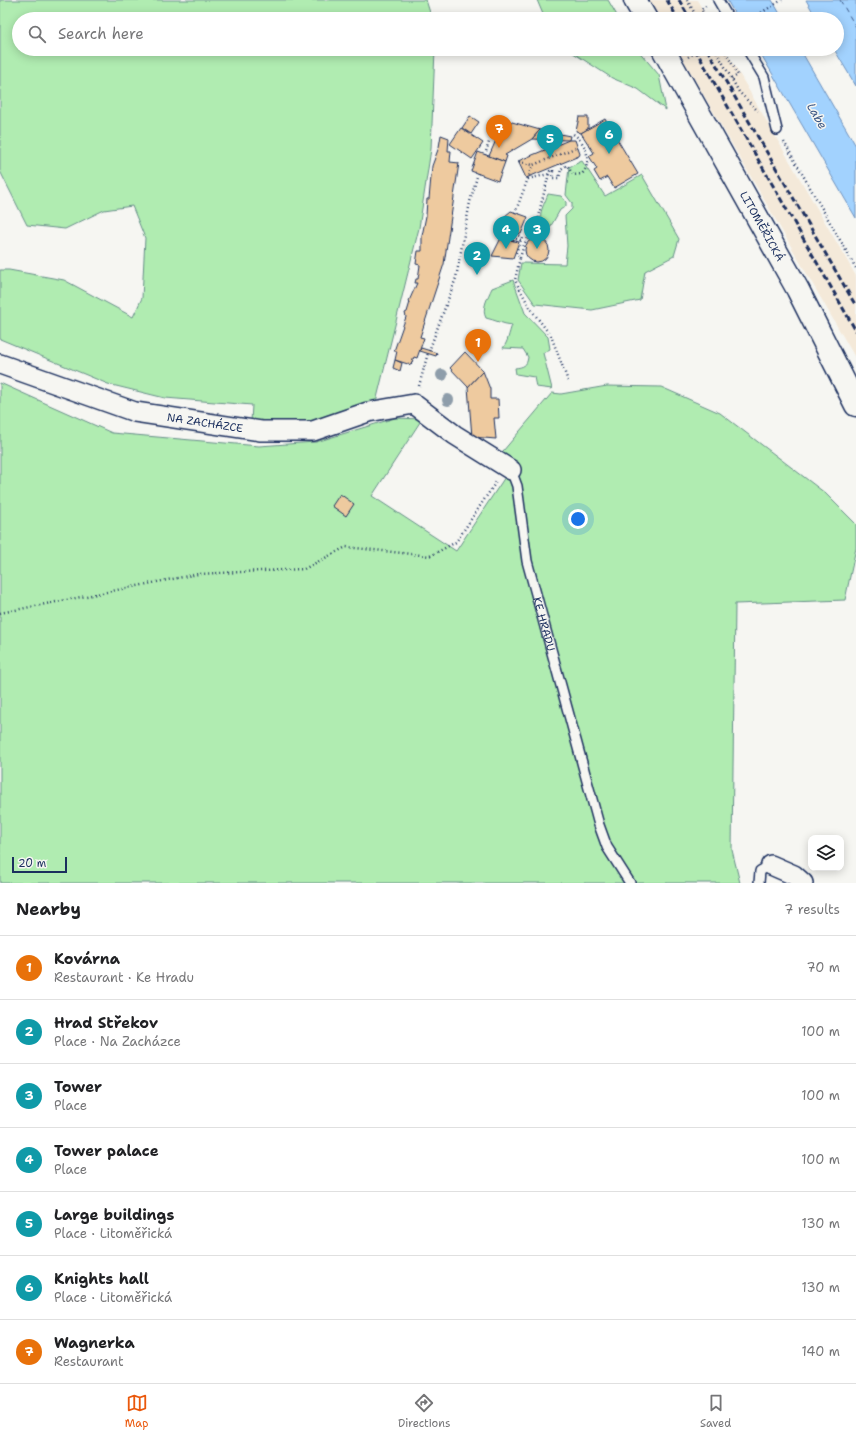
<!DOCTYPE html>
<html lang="en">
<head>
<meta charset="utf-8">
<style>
  :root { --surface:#fff; --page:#f2f2f2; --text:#202124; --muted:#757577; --line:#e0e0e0; --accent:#ea580c }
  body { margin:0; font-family:"Shantell Sans",sans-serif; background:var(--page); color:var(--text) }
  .controls { position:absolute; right:12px; bottom:12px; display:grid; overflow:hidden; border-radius:8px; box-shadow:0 2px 10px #0003 }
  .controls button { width:36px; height:36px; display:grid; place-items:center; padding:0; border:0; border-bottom:1px solid var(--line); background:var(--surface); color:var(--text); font:20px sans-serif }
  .scale { position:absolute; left:12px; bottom:10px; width:55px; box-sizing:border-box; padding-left:4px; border:2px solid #1b2f5e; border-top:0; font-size:11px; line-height:14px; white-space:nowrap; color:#1b2f5e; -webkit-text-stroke:3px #f6f6f2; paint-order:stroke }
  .you { position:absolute; left:578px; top:519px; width:14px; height:14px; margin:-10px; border:3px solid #fff; border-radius:50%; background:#1a73e8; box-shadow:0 0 0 6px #1a73e833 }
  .badge { display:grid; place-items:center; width:26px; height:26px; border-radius:50%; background:var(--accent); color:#fff; font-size:13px; font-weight:700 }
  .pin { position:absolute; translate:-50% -33px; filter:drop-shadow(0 1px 2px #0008) }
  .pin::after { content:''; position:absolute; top:21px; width:14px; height:12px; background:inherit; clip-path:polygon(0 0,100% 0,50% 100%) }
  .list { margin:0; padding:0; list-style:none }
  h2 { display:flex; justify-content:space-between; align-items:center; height:52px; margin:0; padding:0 16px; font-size:17px }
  h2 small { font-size:13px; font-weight:400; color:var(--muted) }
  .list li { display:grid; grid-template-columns:26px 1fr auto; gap:12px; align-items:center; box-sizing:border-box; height:64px; padding:0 16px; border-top:1px solid var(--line) }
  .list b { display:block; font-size:15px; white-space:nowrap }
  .list p { margin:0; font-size:13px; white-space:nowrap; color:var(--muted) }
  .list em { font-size:13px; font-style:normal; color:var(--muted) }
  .icon { flex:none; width:22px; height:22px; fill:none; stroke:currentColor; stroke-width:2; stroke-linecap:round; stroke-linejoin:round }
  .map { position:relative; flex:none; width:856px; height:883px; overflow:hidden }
  .search { position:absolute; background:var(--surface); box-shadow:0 2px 10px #0003; left:12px; right:12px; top:12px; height:44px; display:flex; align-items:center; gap:10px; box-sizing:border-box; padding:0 14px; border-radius:22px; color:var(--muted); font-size:15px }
  .sheet { height:500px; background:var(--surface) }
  nav { display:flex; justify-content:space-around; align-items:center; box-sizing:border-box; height:56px; border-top:1px solid var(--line); background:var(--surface); font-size:11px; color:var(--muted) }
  nav a { display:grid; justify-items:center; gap:2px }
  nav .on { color:var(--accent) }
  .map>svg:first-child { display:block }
  .built { fill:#f4e9d9 }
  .green { fill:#b0ecb1; stroke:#668e88 }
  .water { fill:#a2d2fe; stroke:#6c91be }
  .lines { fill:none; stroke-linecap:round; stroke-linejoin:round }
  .ferry { stroke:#3d5886; stroke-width:1; stroke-dasharray:5 4; stroke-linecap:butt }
  .building { fill:#eeca9f; stroke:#1b2f5e }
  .service-casing { stroke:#1b2f5e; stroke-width:12 }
  .minor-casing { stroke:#1b2f5e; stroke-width:22 }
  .secondary-casing { stroke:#1b2f5e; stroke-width:25 }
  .path { stroke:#1b2f5e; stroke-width:2.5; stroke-dasharray:1 3; stroke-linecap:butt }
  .service { stroke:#f6f6f2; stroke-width:9 }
  .minor { stroke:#f6f6f2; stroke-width:19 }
  .secondary { stroke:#f6f6f2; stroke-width:22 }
  .rail { stroke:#1b2f5e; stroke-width:3; stroke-dasharray:6 3; stroke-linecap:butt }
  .path-bridge { stroke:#1b2f5e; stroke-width:2.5; stroke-dasharray:1 3; stroke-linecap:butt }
  .tree { fill:#8e9daa }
  .labels { text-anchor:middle; stroke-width:3; stroke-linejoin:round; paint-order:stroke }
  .street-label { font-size:11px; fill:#1b2f5e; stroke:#f6f6f2 }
  .water-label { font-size:12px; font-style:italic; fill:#3d5886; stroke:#f6f6f2 }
</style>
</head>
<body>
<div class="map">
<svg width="856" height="883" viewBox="0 0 856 883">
  <rect width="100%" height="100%" fill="#f6f6f2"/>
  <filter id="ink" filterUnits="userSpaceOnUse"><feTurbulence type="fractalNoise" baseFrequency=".025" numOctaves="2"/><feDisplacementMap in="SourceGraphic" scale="8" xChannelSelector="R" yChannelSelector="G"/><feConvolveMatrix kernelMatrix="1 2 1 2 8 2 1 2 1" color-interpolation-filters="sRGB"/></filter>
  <g filter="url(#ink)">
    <g class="built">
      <path d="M649,0H697L708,19H660Z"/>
      <path d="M677,49H725L852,269L856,276V359Z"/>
    </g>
    <g class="green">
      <path d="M0,0H426L432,19H19V49H435L431,149L419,228L376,402L305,423L251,421L252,405L165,398L108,384L0,339V270H9L64,280L133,317L142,298L145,238L132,206L104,210L65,229L27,225L0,171Z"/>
      <path d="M537,0H608L619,19H545Z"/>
      <path d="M567,49H637L659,75L666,110L638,89L612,78Z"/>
      <path d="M582,161L605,196L642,175L679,239L674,256L645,271L640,300L592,310L535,304L518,280L521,263L565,264L567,246L565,216L572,209V203L566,195L569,167Z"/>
      <path d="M548,194L561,196L566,202V206L560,210L548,231C535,217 542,210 548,194Z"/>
      <path d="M513,280L525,313L548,337L550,349L543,353L552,389L536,387L534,377L516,374L515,368C523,367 527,366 528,357L523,349L503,348C508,342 509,333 512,325C502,324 495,320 486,318C481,309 488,297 492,288Z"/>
      <path d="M0,383L112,433L259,446L316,442L395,418L422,419L372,496L456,551L505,477L503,451L552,393L561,394L607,386L661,387L720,413L825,493L856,524V548L845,600L735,604L732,850L740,883H0Z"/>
    </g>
    <g class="water">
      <path d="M727,0H772L783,19L737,18Z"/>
      <path d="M806,0H856V86L834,49H837V19H817Z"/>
      <path d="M758,49H800L856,146V218Z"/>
    </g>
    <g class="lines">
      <path class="ferry" d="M840,0L856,27"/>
    </g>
    <g class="building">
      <path d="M470,116L479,122L471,134L462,128Z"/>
      <path d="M579,117H588V129L581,133L576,131Z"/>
      <path d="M605,119L638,174L614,188L607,177L600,181L594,171L597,169L589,156L594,153L581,133Z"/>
      <path d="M505,120L540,130L532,139L505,155L507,156L505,162L489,156Z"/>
      <path d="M461,128L483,143L472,159L450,144Z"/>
      <path d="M540,130L570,136L569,140L532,139Z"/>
      <path d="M441,135L449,138L448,151H451L450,162L459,163L444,264L420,337L424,338L417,358L414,357L411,365L395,360L397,351H394L406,317L405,313L407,312L410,302L409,301L417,283H415L416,279H418L420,265L416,264L418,251H422V236L426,216L427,199H429L432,166L439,147Z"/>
      <path d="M569,140H575L580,154L579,156L526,178L518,161Z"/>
      <path d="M478,152L505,162L498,181L471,171Z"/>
      <path d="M511,211L528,217L521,234L504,228L507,221L505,216Z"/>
      <circle cx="537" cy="250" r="12"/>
      <path d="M501,238L519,242L513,258L492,256Z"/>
      <path d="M421,348L437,353L436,356L420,351Z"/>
      <path d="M465,352L483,371L468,387L450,368Z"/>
      <path d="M395,360L402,363L400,371L393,368Z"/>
      <path d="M483,371L490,389V399H498L499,418H494L496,439L472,437L468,387Z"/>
      <path d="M340,494L354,504L346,516L332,506Z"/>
    </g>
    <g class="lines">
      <defs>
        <g id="service">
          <path d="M718,0L729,19"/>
          <path d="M747,49L764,77L777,130"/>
          <path id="s1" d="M511,470L517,486L527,561L599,825L607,847L630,883"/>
          <path d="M759,883L760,871L771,865"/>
        </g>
        <g id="minor">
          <path id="s2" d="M0,364L135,412L261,431H313L368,412L414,404L455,435L511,470"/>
          <path d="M771,865L794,875L803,883"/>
        </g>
        <g id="secondary">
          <path d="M635,0L646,19"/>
          <path id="s3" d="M663,49L798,290L856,405"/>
        </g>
      </defs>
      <use href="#service" class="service-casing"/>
      <use href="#minor" class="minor-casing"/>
      <use href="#secondary" class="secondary-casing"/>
      <g class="path">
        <path d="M687,0L698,19"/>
        <path d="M706,6L701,9L707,19"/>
        <path d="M751,19L782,0"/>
        <path d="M715,49L739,92L758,111"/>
        <path d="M724,49L738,75L731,79"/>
        <path d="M784,142L856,268"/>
        <path d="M485,155L489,142"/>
        <path d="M519,162L533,165"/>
        <path d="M553,171V167"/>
        <path d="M528,179L549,174L550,171H553L552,178H559L561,169L567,165L573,175L582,174C593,161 586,142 573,134"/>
        <path d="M515,213L533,165L575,148"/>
        <path d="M514,238L504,235L505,232L508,231L522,237L516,253L520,258L515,280L530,308L551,336L568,381"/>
        <path d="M510,240V238L521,240"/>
        <path d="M513,241L516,232"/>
        <path d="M520,258C524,245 527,228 545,238L548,232L541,225L538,216L549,174"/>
        <path d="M429,351L456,278L470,202L478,173"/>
        <path d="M419,386L428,353"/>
        <path d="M0,613L198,574L304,569L346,547L430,556L456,542L496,482"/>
      </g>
      <use href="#service" class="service"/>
      <use href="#minor" class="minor"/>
      <use href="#secondary" class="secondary"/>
      <g class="rail">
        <path d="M667,0L678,19"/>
        <path d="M679,0L690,19"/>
        <path d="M695,49L856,331"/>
        <path d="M707,49L856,306"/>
      </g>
      <path class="path-bridge" d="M688,57L701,49"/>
    </g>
    <g class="tree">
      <circle cx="442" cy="375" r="6"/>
      <circle cx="448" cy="400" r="6"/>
    </g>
  </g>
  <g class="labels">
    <g class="street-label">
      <text dy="4" stroke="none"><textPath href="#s3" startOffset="203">LITOMĚŘICKÁ</textPath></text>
      <text dy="4" stroke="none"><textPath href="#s2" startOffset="214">NA ZACHÁZCE</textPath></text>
      <text dy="4" stroke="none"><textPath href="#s1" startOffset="158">KE HRADU</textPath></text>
    </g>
    <g class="water-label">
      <text transform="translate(817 116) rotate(60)" y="4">Labe</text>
    </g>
  </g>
</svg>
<div class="controls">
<button><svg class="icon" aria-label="layers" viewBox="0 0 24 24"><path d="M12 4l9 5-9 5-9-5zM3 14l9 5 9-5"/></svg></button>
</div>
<div class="scale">20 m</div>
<div class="you"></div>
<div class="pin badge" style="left:478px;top:362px;background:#e8710a">1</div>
<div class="pin badge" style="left:477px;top:275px;background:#0f9aa8">2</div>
<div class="pin badge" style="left:537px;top:249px;background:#0f9aa8">3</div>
<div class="pin badge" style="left:506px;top:249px;background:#0f9aa8">4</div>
<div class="pin badge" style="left:550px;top:158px;background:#0f9aa8">5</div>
<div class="pin badge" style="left:609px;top:154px;background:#0f9aa8">6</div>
<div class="pin badge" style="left:499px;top:148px;background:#e8710a">7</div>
<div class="search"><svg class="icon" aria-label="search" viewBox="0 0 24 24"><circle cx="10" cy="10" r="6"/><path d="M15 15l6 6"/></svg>Search here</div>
</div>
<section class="sheet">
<h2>Nearby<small>7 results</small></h2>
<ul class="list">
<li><span class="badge" style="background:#e8710a">1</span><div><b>Kovárna</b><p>Restaurant · Ke Hradu</p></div><em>70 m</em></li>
<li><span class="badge" style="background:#0f9aa8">2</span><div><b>Hrad Střekov</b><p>Place · Na Zacházce</p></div><em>100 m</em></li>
<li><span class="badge" style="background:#0f9aa8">3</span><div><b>Tower</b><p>Place</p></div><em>100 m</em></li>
<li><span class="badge" style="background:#0f9aa8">4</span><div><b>Tower palace</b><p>Place</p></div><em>100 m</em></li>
<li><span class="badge" style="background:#0f9aa8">5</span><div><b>Large buildings</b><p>Place · Litoměřická</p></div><em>130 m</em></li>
<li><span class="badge" style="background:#0f9aa8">6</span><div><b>Knights hall</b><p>Place · Litoměřická</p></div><em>130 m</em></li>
<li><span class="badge" style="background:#e8710a">7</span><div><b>Wagnerka</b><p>Restaurant</p></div><em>140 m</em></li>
</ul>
</section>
<nav>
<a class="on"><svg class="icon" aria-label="map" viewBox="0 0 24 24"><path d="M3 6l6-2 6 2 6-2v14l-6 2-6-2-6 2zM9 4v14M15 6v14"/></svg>Map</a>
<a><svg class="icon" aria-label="directions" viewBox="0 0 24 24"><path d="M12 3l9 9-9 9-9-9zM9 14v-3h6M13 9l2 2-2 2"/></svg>Directions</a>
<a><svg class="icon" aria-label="saved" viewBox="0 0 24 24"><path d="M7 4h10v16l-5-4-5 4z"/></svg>Saved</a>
</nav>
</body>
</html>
